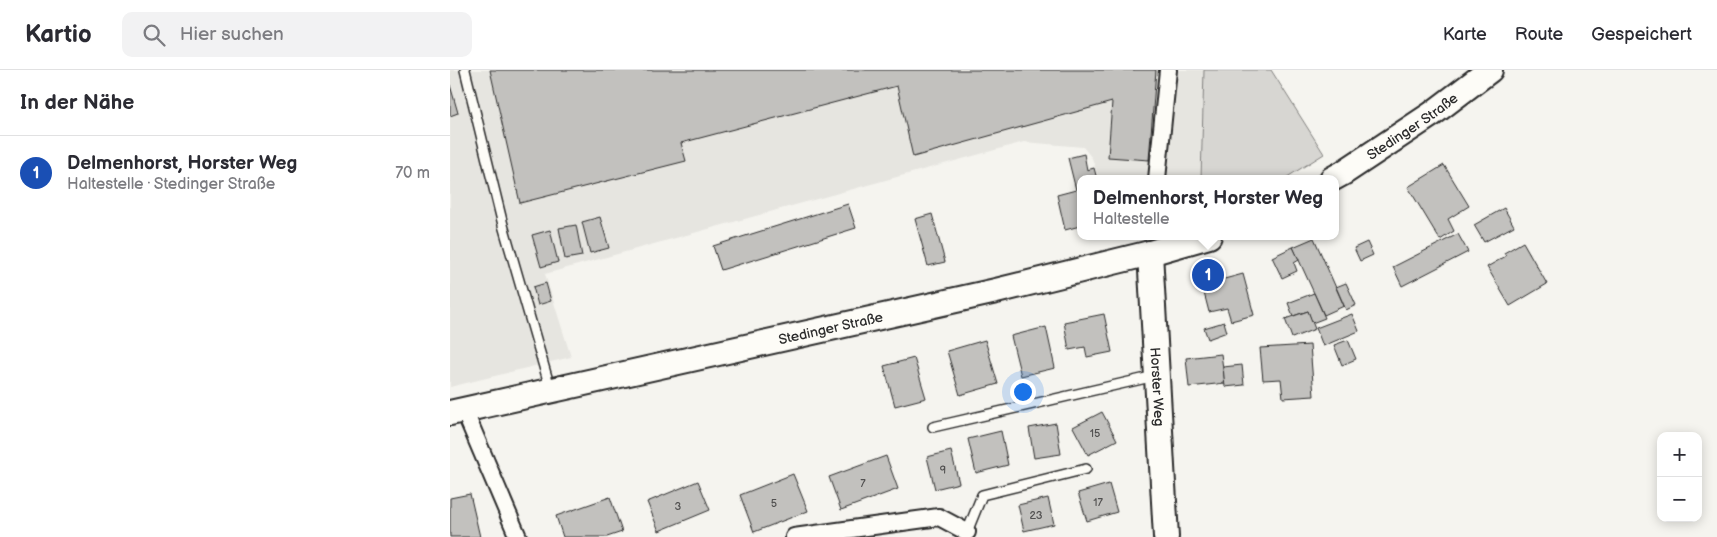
<!DOCTYPE html>
<html lang="de">
<head>
<meta charset="utf-8">
<style>
  :root { --surface:#fff; --page:#f2f2f3; --text:#2b2b33; --muted:#7c7c81; --line:#e1e1e2; --accent:#111827 }
  body { margin:0; font-family:"Balsamiq Sans",sans-serif; background:var(--page); color:var(--text) }
  .controls { position:absolute; right:15px; bottom:15px; display:grid; overflow:hidden; border-radius:10px; box-shadow:0 2px 12px #0003 }
  .controls button { width:45px; height:45px; display:grid; place-items:center; padding:0; border:0; border-bottom:1px solid var(--line); background:var(--surface); color:var(--text); font:25px sans-serif }
  .you { position:absolute; left:572px; top:321px; width:18px; height:18px; margin:-12px; border:4px solid #fff; border-radius:50%; background:#1a73e8; box-shadow:0 0 0 8px #1a73e833 }
  .badge { display:grid; place-items:center; width:32px; height:32px; border-radius:50%; background:var(--accent); color:#fff; font-size:16px; font-weight:700 }
  .pin { position:absolute; translate:-50% -50%; border:2px solid #fff; box-shadow:0 1px 5px #0006 }
  .popup { position:absolute; left:627px; top:105px; width:262px; height:65px; box-sizing:border-box; display:grid; place-content:center; border-radius:10px; background:var(--surface); filter:drop-shadow(0 1px 4px #0005); font-size:16px; white-space:nowrap; color:var(--muted) }
  .popup b { font-size:19px; color:var(--text) }
  .popup::after { content:''; position:absolute; left:50%; top:100%; margin-left:-10px; border:10px solid transparent; border-top-color:var(--surface) }
  .list { margin:0; padding:0; list-style:none }
  h2 { display:flex; justify-content:space-between; align-items:center; height:65px; margin:0; padding:0 20px; font-size:21px }
  h2 small { font-size:16px; font-weight:400; color:var(--muted) }
  .list li { display:grid; grid-template-columns:32px 1fr auto; gap:15px; align-items:center; box-sizing:border-box; height:75px; padding:0 20px; border-top:1px solid var(--line) }
  .list b { display:block; font-size:19px; white-space:nowrap }
  .list p { margin:0; font-size:16px; white-space:nowrap; color:var(--muted) }
  .list em { font-size:16px; font-style:normal; color:var(--muted) }
  .icon { flex:none; width:28px; height:28px; fill:none; stroke:currentColor; stroke-width:2; stroke-linecap:round; stroke-linejoin:round }
  .map { position:relative; flex:none; width:1267px; height:467px; overflow:hidden }
  header { display:flex; align-items:center; gap:30px; box-sizing:border-box; height:70px; padding:0 25px; background:var(--surface); border-bottom:1px solid var(--line) }
  header strong { font-size:24px }
  nav { display:flex; gap:28px; margin-inline-start:auto; font-size:18px }
  .search { width:350px; height:45px; background:var(--page); display:flex; align-items:center; gap:12px; box-sizing:border-box; padding:0 18px; border-radius:10px; color:var(--muted); font-size:19px }
  main { display:flex }
  aside { flex:1; background:var(--surface) }
  .map>svg:first-child { display:block }
  .built { fill:#e6e5e0 }
  .green { fill:#d7d6d2; stroke:#81807e }
  .building { fill:#c2c1be; stroke:#2b2b2b }
  .lines { fill:none; stroke-linecap:round; stroke-linejoin:round }
  .lane-casing { stroke:#2b2b2b; stroke-width:12 }
  .street-casing { stroke:#2b2b2b; stroke-width:20 }
  .secondary-casing { stroke:#2b2b2b; stroke-width:28 }
  .lane { stroke:#fdfcf7; stroke-width:9 }
  .street { stroke:#fdfcf7; stroke-width:16 }
  .secondary { stroke:#fdfcf7; stroke-width:24 }
  .labels { text-anchor:middle; stroke-width:4; stroke-linejoin:round; paint-order:stroke }
  .number-label { font-size:11px; fill:#515050 }
  .street-label { font-size:14px; fill:#2b2b2b; stroke:#fdfcf7 }
</style>
</head>
<body>
<header>
<strong>Kartio</strong>
<div class="search"><svg class="icon" aria-label="search" viewBox="0 0 24 24"><circle cx="10" cy="10" r="6"/><path d="M15 15l6 6"/></svg>Hier suchen</div>
<nav><a>Karte</a><a>Route</a><a>Gespeichert</a></nav>
</header>
<main>
<aside>
<h2>In der Nähe<small></small></h2>
<ul class="list">
<li><span class="badge" style="background:#1a4fb4">1</span><div><b>Delmenhorst, Horster Weg</b><p>Haltestelle · Stedinger Straße</p></div><em>70 m</em></li>
</ul>
</aside>
<div class="map">
<svg width="1267" height="467" viewBox="0 0 1267 467">
  <rect width="100%" height="100%" fill="#f5f4ef"/>
  <filter id="ink" filterUnits="userSpaceOnUse"><feTurbulence type="fractalNoise" baseFrequency=".02" numOctaves="2"/><feDisplacementMap in="SourceGraphic" scale="10" xChannelSelector="R" yChannelSelector="G"/><feConvolveMatrix kernelMatrix="1 2 1 2 8 2 1 2 1" color-interpolation-filters="sRGB"/></filter>
  <g filter="url(#ink)">
    <path class="built" d="M0,0H754L751,109H649L642,88L633,77L574,72L95,204L121,287L0,317Z"/>
    <path class="green" d="M754,0H821L874,84L834,109H751Z"/>
    <g class="building">
      <path d="M40,0H706L699,90L658,87L662,32L463,87L447,16L231,73L236,91L70,133Z"/>
      <path d="M0,15L8,43L0,46Z"/>
      <path d="M634,84L637,100L644,98L647,109H630V156L615,160L607,125L626,120L618,88Z"/>
      <path d="M994,95L1019,136L998,149L1004,161L990,170L958,117Z"/>
      <path d="M398,134L406,158L271,200L263,176Z"/>
      <path d="M1054,138L1064,156L1034,172L1024,155Z"/>
      <path d="M482,144L495,192L478,196L465,149Z"/>
      <path d="M150,147L159,178L140,183L132,152Z"/>
      <path d="M126,155L132,186L115,189L109,158Z"/>
      <path d="M100,160L108,192L91,197L82,165Z"/>
      <path d="M1008,164L1018,182L952,216L943,197Z"/>
      <path d="M864,168L894,236L874,245L843,177Z"/>
      <path d="M917,172L923,185L910,191L904,178Z"/>
      <path d="M1073,172L1097,214L1060,236L1037,197L1056,186L1054,183Z"/>
      <path d="M843,177L849,190L844,193L847,201L832,208L822,187Z"/>
      <path d="M793,204L804,245L781,251L777,238L759,242L752,215Z"/>
      <path d="M96,213L101,231L88,235L83,217Z"/>
      <path d="M896,213L906,235L896,240L886,217Z"/>
      <path d="M864,223L875,248L862,253L858,241L843,246L838,233Z"/>
      <path d="M858,241L865,259L842,268L835,249Z"/>
      <path d="M654,244L662,282L637,287L635,277L619,280L614,252Z"/>
      <path d="M902,244L909,261L873,276L866,258Z"/>
      <path d="M774,252L777,262L758,269L754,258Z"/>
      <path d="M596,257L605,298L571,306L561,266Z"/>
      <path d="M535,270L548,314L510,325L497,281Z"/>
      <path d="M898,270L906,289L892,295L884,275Z"/>
      <path d="M860,275L864,326L833,328L831,309L813,310L810,278Z"/>
      <path d="M771,284L775,313L739,317L736,288Z"/>
      <path d="M464,288L476,328L445,336L434,296Z"/>
      <path d="M792,295L794,315L775,317L773,297Z"/>
      <path d="M652,342L667,370L638,385L623,357Z"/>
      <path d="M606,353L611,384L584,388L579,358Z"/>
      <path d="M551,361L558,395L526,403L518,369Z"/>
      <path d="M501,381L509,413L485,419L477,387Z"/>
      <path d="M436,386L448,419L391,440L379,407Z"/>
      <path d="M343,404L358,441L304,462L290,425Z"/>
      <path d="M248,411L260,440L209,461L197,432Z"/>
      <path d="M659,414L667,442L637,451L628,423Z"/>
      <path d="M20,424L30,467H0V428Z"/>
      <path d="M160,427L172,462L157,467H113L106,446Z"/>
      <path d="M598,428L604,454L574,461L568,435Z"/>
    </g>
    <g class="lines">
      <defs>
        <g id="lane">
          <path d="M15,0L53,155L101,321"/>
          <path d="M483,357L705,306"/>
          <path d="M517,462L532,425L636,399"/>
        </g>
        <g id="street">
          <path d="M707,109L718,0"/>
          <path d="M14,340L68,467"/>
          <path d="M344,467L489,447L517,462"/>
        </g>
        <g id="secondary">
          <path id="s1" d="M882,109L893,103L982,44L1040,0"/>
          <path id="s2" d="M700,183L716,467"/>
          <path id="s3" d="M0,343L546,221L700,183L759,166"/>
        </g>
      </defs>
      <use href="#lane" class="lane-casing"/>
      <use href="#street" class="street-casing"/>
      <use href="#secondary" class="secondary-casing"/>
      <use href="#lane" class="lane"/>
      <use href="#street" class="street"/>
      <use href="#secondary" class="secondary"/>
    </g>
  </g>
  <g class="labels">
    <g class="number-label">
      <text x="645" y="367">15</text>
      <text x="493" y="404">9</text>
      <text x="413" y="417">7</text>
      <text x="648" y="436">17</text>
      <text x="324" y="437">5</text>
      <text x="228" y="440">3</text>
      <text x="586" y="449">23</text>
    </g>
    <g class="street-label">
      <text dy="5" stroke="none"><textPath href="#s1" startOffset="96">Stedinger Straße</textPath></text>
      <text dy="5" stroke="none"><textPath href="#s3" startOffset="390">Stedinger Straße</textPath></text>
      <text dy="5" stroke="none"><textPath href="#s2" startOffset="134">Horster Weg</textPath></text>
    </g>
  </g>
</svg>
<div class="controls">
<button>+</button>
<button>−</button>
</div>
<div class="you"></div>
<div class="pin badge" style="left:758px;top:205px;background:#1a4fb4">1</div>
<div class="popup"><b>Delmenhorst, Horster Weg</b>Haltestelle</div>
</div>
</main>
</body>
</html>
